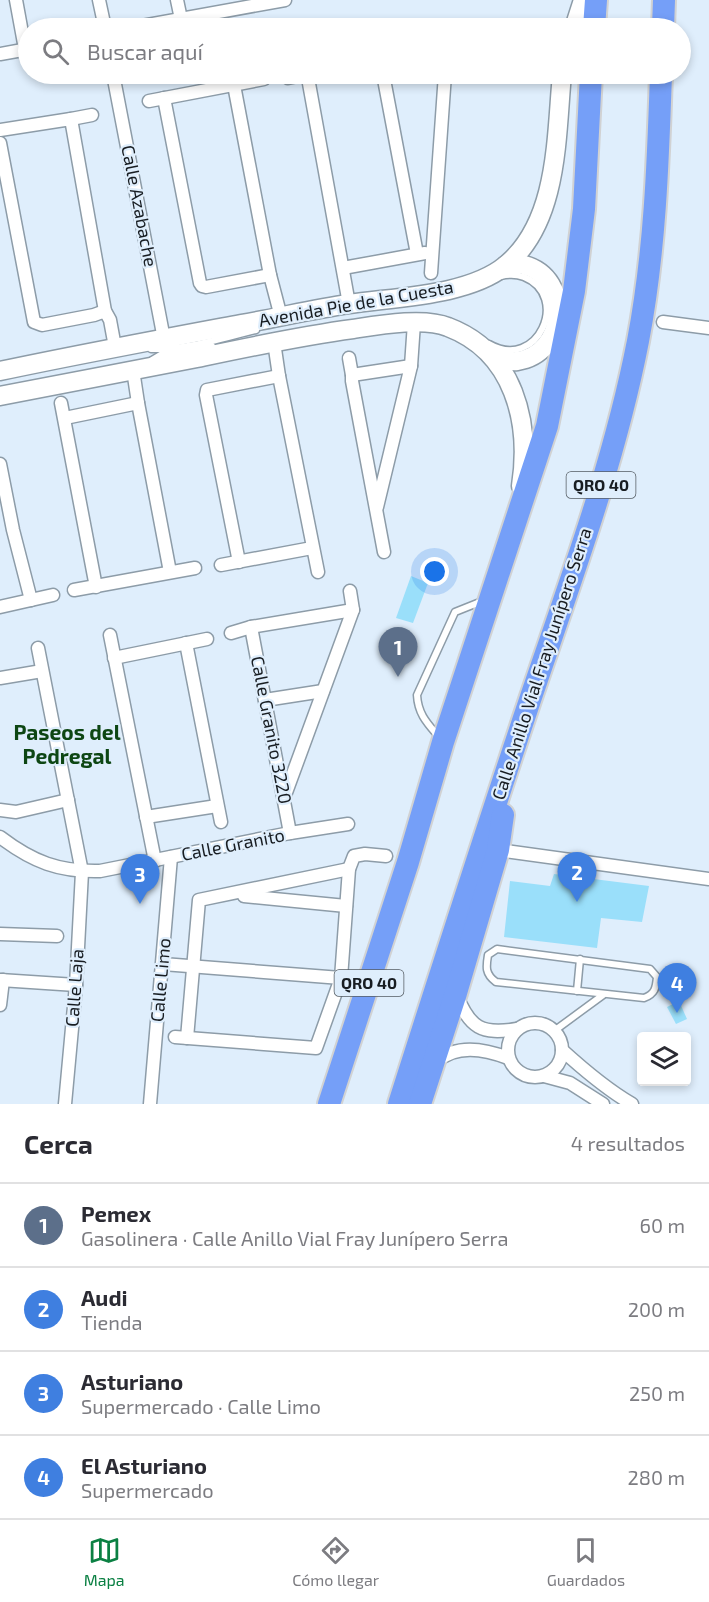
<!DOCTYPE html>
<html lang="es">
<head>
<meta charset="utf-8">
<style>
  :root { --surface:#fff; --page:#f7f7f7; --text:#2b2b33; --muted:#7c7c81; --line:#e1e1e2; --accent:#0b8043 }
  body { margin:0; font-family:"Exo 2",sans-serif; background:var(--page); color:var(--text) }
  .controls { position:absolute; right:18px; bottom:18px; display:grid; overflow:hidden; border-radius:6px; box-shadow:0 3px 9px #0003 }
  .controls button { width:54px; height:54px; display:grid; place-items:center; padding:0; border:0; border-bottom:2px solid var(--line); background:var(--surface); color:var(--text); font:30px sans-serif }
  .you { position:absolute; left:435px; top:572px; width:21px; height:21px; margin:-15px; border:4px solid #fff; border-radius:50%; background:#1a73e8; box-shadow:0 0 0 9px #1a73e833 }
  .badge { display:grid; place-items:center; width:39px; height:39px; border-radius:50%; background:var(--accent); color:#fff; font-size:20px; font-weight:700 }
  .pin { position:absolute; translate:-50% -50px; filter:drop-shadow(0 2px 3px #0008) }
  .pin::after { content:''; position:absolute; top:32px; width:21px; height:18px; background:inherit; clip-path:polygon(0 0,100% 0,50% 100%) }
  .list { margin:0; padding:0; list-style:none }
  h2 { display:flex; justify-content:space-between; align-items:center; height:78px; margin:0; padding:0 24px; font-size:26px }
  h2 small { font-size:20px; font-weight:400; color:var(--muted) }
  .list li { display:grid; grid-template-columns:39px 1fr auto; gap:18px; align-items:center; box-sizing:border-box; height:84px; padding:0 24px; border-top:2px solid var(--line) }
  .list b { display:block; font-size:22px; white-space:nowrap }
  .list p { margin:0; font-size:20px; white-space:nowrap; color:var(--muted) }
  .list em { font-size:20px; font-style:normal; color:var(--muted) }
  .icon { flex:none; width:33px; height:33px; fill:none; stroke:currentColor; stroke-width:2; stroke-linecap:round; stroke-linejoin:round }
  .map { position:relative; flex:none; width:709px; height:1104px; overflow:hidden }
  .search { position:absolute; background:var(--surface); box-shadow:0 3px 9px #0003; left:18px; right:18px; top:18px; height:66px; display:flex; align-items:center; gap:15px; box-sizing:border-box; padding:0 21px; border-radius:33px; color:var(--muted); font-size:22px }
  .sheet { height:414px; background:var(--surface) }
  nav { display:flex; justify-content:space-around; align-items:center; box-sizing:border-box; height:84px; border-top:2px solid var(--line); background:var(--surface); font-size:16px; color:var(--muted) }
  nav a { display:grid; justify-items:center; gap:3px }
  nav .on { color:var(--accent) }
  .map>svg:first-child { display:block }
  .building { fill:#9adffa }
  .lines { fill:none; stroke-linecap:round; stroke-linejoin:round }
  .lane-casing { stroke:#8d9ca8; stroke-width:9 }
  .street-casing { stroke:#8d9ca8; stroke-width:15 }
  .secondary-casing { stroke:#8d9ca8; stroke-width:21 }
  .highway-casing { stroke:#d1d2d3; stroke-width:26 }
  .lane { stroke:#fff; stroke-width:6 }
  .street { stroke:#fff; stroke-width:12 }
  .secondary { stroke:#fff; stroke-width:18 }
  .highway { stroke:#759ff8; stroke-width:22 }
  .labels { text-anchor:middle; stroke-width:4.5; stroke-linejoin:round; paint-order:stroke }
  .shield { fill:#dfeefc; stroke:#545c63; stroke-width:1.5 }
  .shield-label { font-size:16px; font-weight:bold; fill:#181d22 }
  .street-label { font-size:18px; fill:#181d22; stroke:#dfeefc }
  .quarter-label { font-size:21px; font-weight:bold; fill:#0d4613; stroke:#dfeefc }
</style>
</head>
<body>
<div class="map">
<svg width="709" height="1104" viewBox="0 0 709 1104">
  <rect width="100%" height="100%" fill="#dfeefc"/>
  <g class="building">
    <path d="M411,576L428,583L413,623L396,618Z"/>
    <path d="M554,874L649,886L642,922L601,918L597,948L504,937L510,881L550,886Z"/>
    <path d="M679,1001L687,1019L676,1024L667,1007Z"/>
  </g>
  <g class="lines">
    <defs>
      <g id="lane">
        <path d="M489,344C538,372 571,296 524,277C516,274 509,274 501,276"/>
        <path d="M151,349C186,350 222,338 256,330"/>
        <path d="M152,360L162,354L212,346"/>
        <path d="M439,737C427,723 418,714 417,695L455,612L485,600"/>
        <path d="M497,949L650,969L657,977C656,988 655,994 644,998L496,982C485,974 486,967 488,955Z"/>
        <path d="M577,991L580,959"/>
        <path d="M554,1031L603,995"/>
      </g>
      <g id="street">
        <path d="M16,0L25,49"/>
        <path d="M99,0L105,28"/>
        <path d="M177,0L181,19"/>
        <path d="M131,28L285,0"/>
        <path d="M0,54L28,49"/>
        <path d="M113,74L164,339"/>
        <path d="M309,74L308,78L349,304"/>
        <path d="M383,74L417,254"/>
        <path d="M288,78L308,74"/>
        <path d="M234,85L270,275L281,317"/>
        <path d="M164,98L200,283L202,286L206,287L270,275"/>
        <path d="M149,101L264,79"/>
        <path d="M71,119L92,115"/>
        <path d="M0,130L71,119L105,311L110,320L115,347"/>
        <path d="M0,143L34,322L42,325L94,315L105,311"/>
        <path d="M343,268L425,253"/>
        <path d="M431,273L445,74"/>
        <path d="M663,322L709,328"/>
        <path d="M274,342L279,376L318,572"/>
        <path d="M349,358L352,375"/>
        <path d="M133,370L138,403L170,572"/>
        <path d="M61,403L96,587"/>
        <path d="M65,418L138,403"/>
        <path d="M0,464L13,530L31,600"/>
        <path d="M377,507L411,366L414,323"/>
        <path d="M384,552L352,381V375L411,366"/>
        <path d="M239,562L206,395L207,390L279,376"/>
        <path d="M221,565L312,548"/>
        <path d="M74,590L195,568"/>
        <path d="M0,607L53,595"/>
        <path d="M251,627L290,833"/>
        <path d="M231,633L251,627L353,610"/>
        <path d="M110,635L155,861"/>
        <path d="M186,643L221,822"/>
        <path d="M38,648L82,872L76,985L65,1104"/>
        <path d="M114,658L207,639"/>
        <path d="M0,678L42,671"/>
        <path d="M265,700L323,691"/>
        <path d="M284,798L353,610L350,591"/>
        <path d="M0,810L16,812L68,800"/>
        <path d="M146,817L217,806"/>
        <path d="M0,837C33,862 59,872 100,871L290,833L348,824"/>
        <path d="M498,850L709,879"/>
        <path d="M244,896L346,906"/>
        <path d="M0,934L57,936"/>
        <path d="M163,964L341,978"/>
        <path d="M0,980L76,985"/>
        <path d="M456,994C470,1028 481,1035 517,1029"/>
        <path d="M0,1005L3,980"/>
        <circle cx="535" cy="1050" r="27"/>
        <path d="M175,1037L316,1048L341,978L349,869L354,856L365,854L386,856"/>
        <path d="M187,1038L199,900L349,869"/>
        <path d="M562,1050C584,1070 606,1089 632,1104"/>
        <path d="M436,1062C457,1043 485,1049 508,1058"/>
        <path d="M544,1076L570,1083L603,1104"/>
        <path d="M150,1104L171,857"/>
      </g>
      <g id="secondary">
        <path d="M574,28L583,0"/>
        <path d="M494,358C501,359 510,362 517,361C567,354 573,278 524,265C519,263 512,265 506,265"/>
        <path d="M0,371C80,354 161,339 241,324C277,318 313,309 349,304C395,297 469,296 506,265C559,221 556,136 562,74"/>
        <path d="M0,396C66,383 131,371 197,358C249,347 300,336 353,329C379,325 424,317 448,327C514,352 531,422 521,486"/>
      </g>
      <g id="highway">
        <path d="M594,28L596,0"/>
        <path d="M663,28L664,0"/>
        <path d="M329,1104L408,862L443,742L547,426L574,291L584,209L591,74"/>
        <path d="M399,1104C442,969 485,834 530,700C570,582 614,464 638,341C655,252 658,163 661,74"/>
        <path d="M420,1104L456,993L498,850L503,815"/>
      </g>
    </defs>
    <use href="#lane" class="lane-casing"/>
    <use href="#street" class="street-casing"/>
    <use href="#secondary" class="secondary-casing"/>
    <use href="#highway" class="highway-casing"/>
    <use href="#lane" class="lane"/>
    <use href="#street" class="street"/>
    <use href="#secondary" class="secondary"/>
    <use href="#highway" class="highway"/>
  </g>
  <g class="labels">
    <g class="shield">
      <rect x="566.5" y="472" width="69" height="26" rx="4.5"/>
      <rect x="334.5" y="970" width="69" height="26" rx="4.5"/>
    </g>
    <g class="shield-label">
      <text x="601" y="491">QRO 40</text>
      <text x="369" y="989">QRO 40</text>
    </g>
    <g class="street-label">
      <text transform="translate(139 206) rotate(79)" y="6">Calle Azabache</text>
      <text transform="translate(356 304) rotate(-10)" y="6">Avenida Pie de la Cuesta</text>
      <text transform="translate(542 664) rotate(-72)" y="6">Calle Anillo Vial Fray Junípero Serra</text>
      <text transform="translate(271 730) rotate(79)" y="6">Calle Granito 3220</text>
      <text transform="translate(233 845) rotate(-11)" y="6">Calle Granito</text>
      <text transform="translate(161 980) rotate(-85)" y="6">Calle Limo</text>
      <text transform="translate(75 988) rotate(-86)" y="6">Calle Laja</text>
    </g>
    <g class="quarter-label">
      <text x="67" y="740">Paseos del<tspan x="67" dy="24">Pedregal</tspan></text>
    </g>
  </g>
</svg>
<div class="controls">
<button><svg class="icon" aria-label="layers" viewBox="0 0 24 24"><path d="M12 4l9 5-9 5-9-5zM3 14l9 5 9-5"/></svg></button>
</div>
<div class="you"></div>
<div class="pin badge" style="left:398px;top:677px;background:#5c6f8a">1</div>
<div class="pin badge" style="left:577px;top:902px;background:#3f7fe0">2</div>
<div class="pin badge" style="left:140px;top:904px;background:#3f7fe0">3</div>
<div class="pin badge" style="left:677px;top:1013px;background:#3f7fe0">4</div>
<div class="search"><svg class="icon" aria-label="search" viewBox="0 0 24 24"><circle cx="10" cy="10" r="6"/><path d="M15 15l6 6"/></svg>Buscar aquí</div>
</div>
<section class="sheet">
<h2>Cerca<small>4 resultados</small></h2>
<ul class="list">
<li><span class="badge" style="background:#5c6f8a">1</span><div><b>Pemex</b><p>Gasolinera · Calle Anillo Vial Fray Junípero Serra</p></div><em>60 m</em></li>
<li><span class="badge" style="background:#3f7fe0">2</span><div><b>Audi</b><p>Tienda</p></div><em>200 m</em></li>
<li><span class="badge" style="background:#3f7fe0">3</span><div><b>Asturiano</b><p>Supermercado · Calle Limo</p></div><em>250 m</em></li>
<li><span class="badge" style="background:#3f7fe0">4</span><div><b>El Asturiano</b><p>Supermercado</p></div><em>280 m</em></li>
</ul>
</section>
<nav>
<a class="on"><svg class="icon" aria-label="map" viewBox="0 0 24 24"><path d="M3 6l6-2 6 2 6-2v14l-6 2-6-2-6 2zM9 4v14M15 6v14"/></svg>Mapa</a>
<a><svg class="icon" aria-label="directions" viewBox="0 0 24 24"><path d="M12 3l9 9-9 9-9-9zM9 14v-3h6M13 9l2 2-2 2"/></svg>Cómo llegar</a>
<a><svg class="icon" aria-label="saved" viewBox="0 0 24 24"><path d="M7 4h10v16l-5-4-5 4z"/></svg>Guardados</a>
</nav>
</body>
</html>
